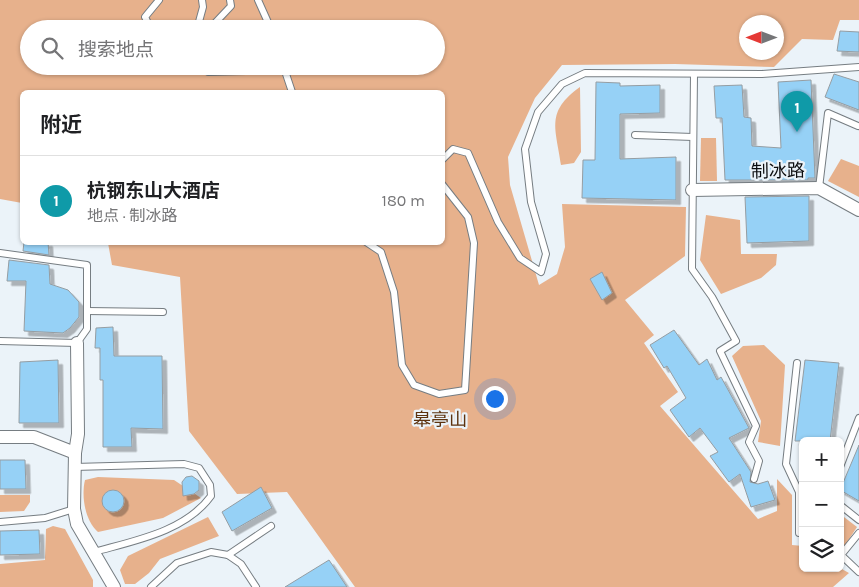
<!DOCTYPE html>
<html lang="zh">
<head>
<meta charset="utf-8">
<style>
  :root { --surface:#fff; --page:#f6f6f6; --text:#202124; --muted:#757577; --line:#e0e0e0; --accent:#ab6835 }
  body { margin:0; font-family:Karla,"Noto Sans SC",sans-serif; background:var(--page); color:var(--text) }
  .controls { position:absolute; right:15px; bottom:15px; display:grid; overflow:hidden; border-radius:8px; box-shadow:0 1px 4px #0004 }
  .controls button { width:45px; height:45px; display:grid; place-items:center; padding:0; border:0; border-bottom:1px solid var(--line); background:var(--surface); color:var(--text); font:25px sans-serif }
  .compass { position:absolute; left:739px; top:15px; width:45px; height:45px; border-radius:50%; background:var(--surface); box-shadow:0 1px 4px #0004; rotate:270deg }
  .you { position:absolute; left:494px; top:398px; width:18px; height:18px; margin:-12px; border:4px solid #fff; border-radius:50%; background:#1a73e8; box-shadow:0 0 0 8px #1a73e833 }
  .badge { display:grid; place-items:center; width:32px; height:32px; border-radius:50%; background:var(--accent); color:#fff; font-size:16px; font-weight:700 }
  .pin { position:absolute; translate:-50% -41px; filter:drop-shadow(0 1px 2px #0008) }
  .pin::after { content:''; position:absolute; top:26px; width:18px; height:15px; background:inherit; clip-path:polygon(0 0,100% 0,50% 100%) }
  .list { margin:0; padding:0; list-style:none }
  h2 { display:flex; justify-content:space-between; align-items:center; height:65px; margin:0; padding:0 20px; font-size:21px }
  h2 small { font-size:16px; font-weight:400; color:var(--muted) }
  .list li { display:grid; grid-template-columns:32px 1fr auto; gap:15px; align-items:center; box-sizing:border-box; height:90px; padding:0 20px; border-top:1px solid var(--line) }
  .list b { display:block; font-size:19px; white-space:nowrap }
  .list p { margin:0; font-size:16px; white-space:nowrap; color:var(--muted) }
  .list em { font-size:16px; font-style:normal; color:var(--muted) }
  .icon { flex:none; width:28px; height:28px; fill:none; stroke:currentColor; stroke-width:2; stroke-linecap:round; stroke-linejoin:round }
  .map { position:relative; flex:none; width:859px; height:587px; overflow:hidden }
  .search { position:absolute; background:var(--surface); box-shadow:0 1px 4px #0004; left:20px; top:20px; width:425px; height:55px; display:flex; align-items:center; gap:12px; box-sizing:border-box; padding:0 18px; border-radius:28px; color:var(--muted); font-size:19px }
  .panel { position:absolute; background:var(--surface); box-shadow:0 1px 4px #0004; left:20px; top:90px; width:425px; height:155px; border-radius:8px }
  .map>svg:first-child { display:block }
  .green { fill:#e7b18c; fill-rule:evenodd }
  .building { fill:#96d1f6; stroke:#959da2; filter:url(#shadow) }
  .lines { fill:none; stroke-linecap:round; stroke-linejoin:round }
  .lane-casing { stroke:#767d82; stroke-width:8 }
  .street-casing { stroke:#767d82; stroke-width:14 }
  .lane { stroke:#fff; stroke-width:6 }
  .street { stroke:#fff; stroke-width:12 }
  .labels { text-anchor:middle; stroke-width:4.5; stroke-linejoin:round; paint-order:stroke }
  .street-label { font-size:18px; fill:#0a0c0e; stroke:#ebf3f9 }
  .park-label { font-size:18px; fill:#5d330f; stroke:#ebf3f9 }
</style>
</head>
<body>
<div class="map">
<svg width="859" height="587" viewBox="0 0 859 587">
  <defs>
    <filter id="shadow"><feDropShadow dx="4.5" dy="4.5" stdDeviation="0" flood-color="#0004"/></filter>
  </defs>
  <rect width="100%" height="100%" fill="#ebf3f9"/>
  <g class="green">
    <path d="M0,0H859V20H840L833,40L802,39L774,67L675,64L562,65L535,98L508,157L510,185L539,285L557,274L565,247L562,204L686,207L685,256L625,300L654,335L644,343L678,392L660,406L758,519L777,511V479L792,495V545L803,546V568H840L849,573L833,587H355L287,492L237,494L189,431L180,277L112,265L108,243L442,242V92H22V203L0,199ZM746,22H776V52H746ZM29,29H436V66H29Z"/>
    <path d="M580,87L581,152L574,163L561,165C556,128 545,112 580,87Z"/>
    <path d="M701,138H716L717,181H700Z"/>
    <path d="M841,159L859,166V197L828,181Z"/>
    <path d="M706,215L740,220L741,254H777L776,265L761,278L721,294L700,260Z"/>
    <path d="M764,345L785,365L780,446L758,442L761,421L732,356L743,346Z"/>
    <path d="M98,477L174,480L201,498L163,518L98,532C85,521 81,496 85,480Z"/>
    <path d="M0,495H30V502L24,511L0,512Z"/>
    <path d="M840,514L857,527L840,553Z"/>
    <path d="M208,517L219,536L160,559L149,573L135,584H125L120,570L128,556Z"/>
    <path d="M53,526L65,529L93,580V587H0V564L45,560L46,529Z"/>
  </g>
  <g class="building">
    <path d="M840,31L859,32V52L837,51Z"/>
    <path d="M834,74L859,82V110L825,97Z"/>
    <path d="M811,80L815,178H808V180H725L722,118H716L714,86L742,85L744,117L751,118L752,146L781,148L778,82Z"/>
    <path d="M596,82L620,83V86L660,85V113L620,114V159L676,157V200L582,198L583,160H595Z"/>
    <path d="M809,196V241L747,243L745,197Z"/>
    <path d="M24,242H48L49,255L23,251Z"/>
    <path d="M9,260L49,265L50,284L68,290L79,302V317L70,328L63,333L24,331L26,281H7Z"/>
    <path d="M602,272L612,293L602,300L590,279Z"/>
    <path d="M113,327L114,356H162L163,429L131,428L132,447H103V380H100V348H95L96,328Z"/>
    <path d="M674,330L699,365L707,359L717,380L721,377L749,428L729,438L751,472L750,482L758,484L768,481L775,500L751,507L740,474L729,482L710,456L718,452L700,428L689,437L670,410L686,398L667,366L664,368L650,345Z"/>
    <path d="M58,360L59,423H19L20,362Z"/>
    <path d="M805,360L839,363L830,441H795Z"/>
    <path d="M859,445V501L840,490Z"/>
    <path d="M0,460H25L26,489H0Z"/>
    <path d="M192,476L199,481V490L194,494L183,496L182,482L186,477Z"/>
    <path d="M261,487L272,508L232,531L222,512Z"/>
    <circle cx="113" cy="501" r="11"/>
    <path d="M39,530L40,554L0,555V531Z"/>
    <path d="M329,560L347,587H285Z"/>
  </g>
  <g class="lines">
    <defs>
      <g id="lane">
        <path d="M258,0L271,29"/>
        <path d="M151,29L145,17L159,0"/>
        <path d="M197,29L203,7L202,0"/>
        <path d="M206,29L214,24L231,6L230,0"/>
        <path d="M201,66L208,72L285,70"/>
        <path d="M284,68L292,92"/>
        <path d="M694,74L692,269L712,297L736,341L720,351L756,426L749,442L759,461L754,479"/>
        <path d="M635,135L693,137"/>
        <path d="M442,160L453,149L468,153L498,222L520,258L541,272L546,254L531,202L525,149L538,112L562,84L585,73L762,74L859,67"/>
        <path d="M819,188L828,113L858,126"/>
        <path d="M366,242L381,252L394,292L402,365L414,385L439,394L465,390L474,243L468,217L442,184"/>
        <path d="M0,253L87,265V329L77,343L0,341"/>
        <path d="M87,311L163,312"/>
        <path d="M797,363L786,464L799,492V533"/>
        <path d="M74,467L184,464L199,468L210,485L211,496C185,532 133,541 94,552"/>
        <path d="M840,467L859,418"/>
        <path d="M840,505L859,520"/>
        <path d="M0,522L45,518L74,509"/>
        <path d="M859,533L841,555L859,572"/>
        <path d="M228,555L271,526"/>
        <path d="M151,587L177,563L211,552L228,555L241,564L256,587"/>
      </g>
      <g id="street">
        <path d="M692,190L819,188L859,210"/>
        <path d="M77,343L78,434L75,453L74,509L77,524L114,587"/>
        <path d="M0,437H34L75,453"/>
      </g>
    </defs>
    <use href="#lane" class="lane-casing"/>
    <use href="#street" class="street-casing"/>
    <use href="#lane" class="lane"/>
    <use href="#street" class="street"/>
  </g>
  <g class="labels">
    <g class="street-label">
      <text transform="translate(778 171) rotate(-1)" y="6">制冰路</text>
    </g>
    <g class="park-label">
      <text x="440" y="426">皋亭山</text>
    </g>
  </g>
</svg>
<div class="controls">
<button>+</button>
<button>−</button>
<button><svg class="icon" aria-label="layers" viewBox="0 0 24 24"><path d="M12 4l9 5-9 5-9-5zM3 14l9 5 9-5"/></svg></button>
</div>
<svg class="compass" viewBox="-18 -18 36 36"><path d="M0-13l5 13h-10z" fill="#e53935"/><path d="M0 13l5-13h-10z" fill="#757577"/></svg>
<div class="you"></div>
<div class="pin badge" style="left:797px;top:132px;background:#0f9aa8">1</div>
<div class="search"><svg class="icon" aria-label="search" viewBox="0 0 24 24"><circle cx="10" cy="10" r="6"/><path d="M15 15l6 6"/></svg>搜索地点</div>
<section class="panel">
<h2>附近<small></small></h2>
<ul class="list">
<li><span class="badge" style="background:#0f9aa8">1</span><div><b>杭钢东山大酒店</b><p>地点 · 制冰路</p></div><em>180 m</em></li>
</ul>
</section>
</div>
</body>
</html>
